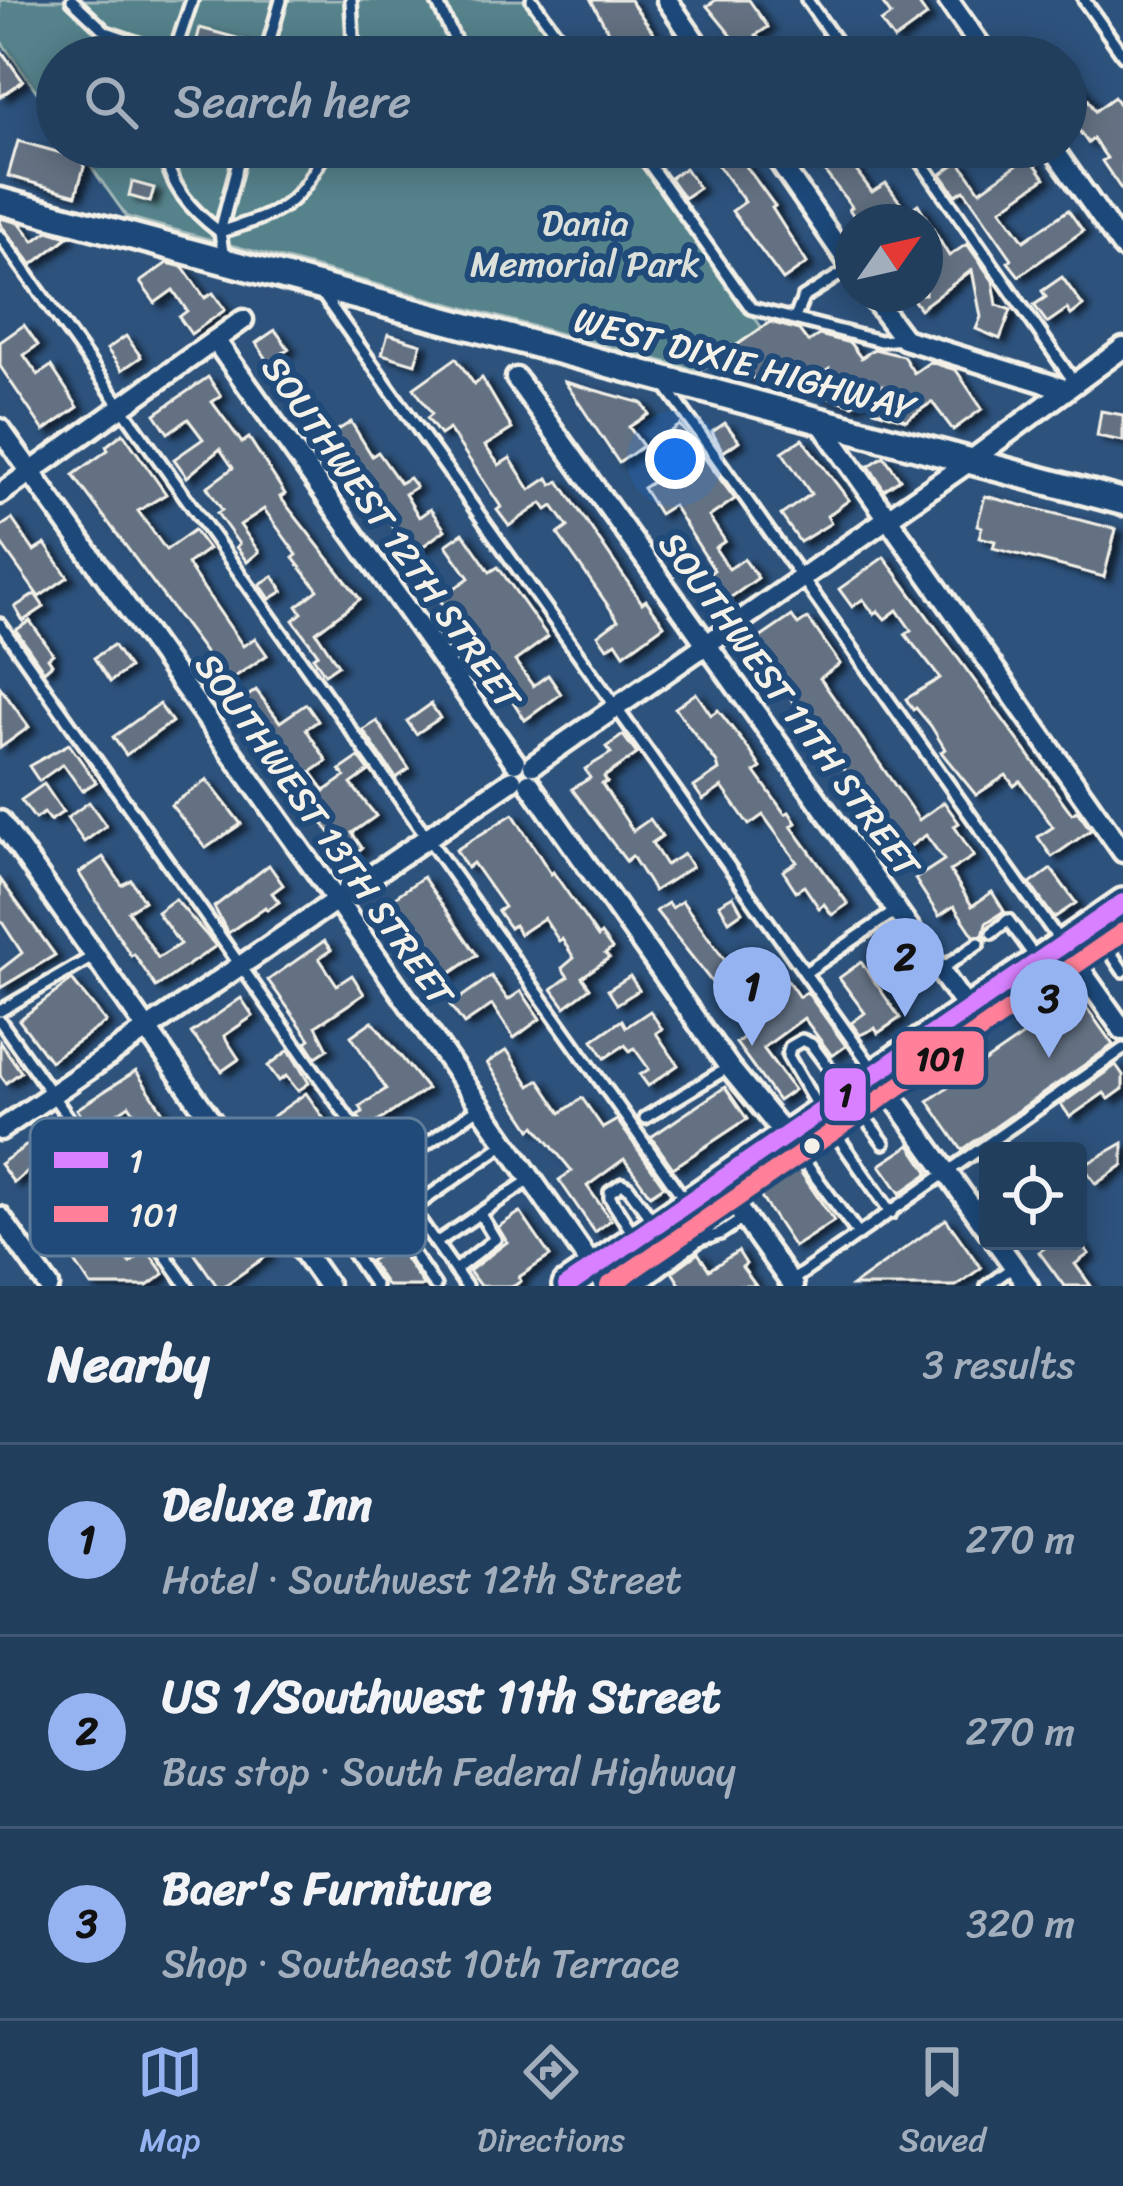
<!DOCTYPE html>
<html lang="en">
<head>
<meta charset="utf-8">
<style>
  :root { --surface:#223e5d; --page:#2a4563; --text:#f1f3f6; --muted:#a2aebc; --line:#3f5772; --accent:#95b2f1 }
  body { margin:0; font-family:Sriracha,sans-serif; background:var(--page); color:var(--text) }
  .controls { position:absolute; right:36px; bottom:36px; display:grid; overflow:hidden; border-radius:12px; box-shadow:0 6px 30px #0003 }
  .controls button { width:108px; height:108px; display:grid; place-items:center; padding:0; border:0; border-bottom:3px solid var(--line); background:var(--surface); color:var(--text); font:60px sans-serif }
  .compass { position:absolute; left:835px; top:204px; width:108px; height:108px; border-radius:50%; background:var(--surface); box-shadow:0 6px 30px #0003; rotate:56deg }
  .you { position:absolute; left:675px; top:459px; width:42px; height:42px; margin:-30px; border:9px solid #fff; border-radius:50%; background:#1a73e8; box-shadow:0 0 0 18px #1a73e833 }
  .badge { display:grid; place-items:center; width:78px; height:78px; border-radius:50%; background:var(--accent); color:#111; font-size:39px; font-weight:700 }
  .pin { position:absolute; translate:-50% -99px; filter:drop-shadow(0 3px 6px #0008) }
  .pin::after { content:''; position:absolute; top:63px; width:42px; height:36px; background:inherit; clip-path:polygon(0 0,100% 0,50% 100%) }
  .list { margin:0; padding:0; list-style:none }
  h2 { display:flex; justify-content:space-between; align-items:center; height:156px; margin:0; padding:0 48px; font-size:51px }
  h2 small { font-size:39px; font-weight:400; color:var(--muted) }
  .list li { display:grid; grid-template-columns:78px 1fr auto; gap:36px; align-items:center; box-sizing:border-box; height:192px; padding:0 48px; border-top:3px solid var(--line) }
  .list b { display:block; font-size:45px; white-space:nowrap }
  .list p { margin:0; font-size:39px; white-space:nowrap; color:var(--muted) }
  .list em { font-size:39px; font-style:normal; color:var(--muted) }
  .icon { flex:none; width:66px; height:66px; fill:none; stroke:currentColor; stroke-width:2; stroke-linecap:round; stroke-linejoin:round }
  .map { position:relative; flex:none; width:1123px; height:1286px; overflow:hidden }
  .search { position:absolute; background:var(--surface); box-shadow:0 6px 30px #0003; left:36px; right:36px; top:36px; height:132px; display:flex; align-items:center; gap:30px; box-sizing:border-box; padding:0 42px; border-radius:66px; color:var(--muted); font-size:45px }
  .sheet { height:732px; background:var(--surface) }
  nav { display:flex; justify-content:space-around; align-items:center; box-sizing:border-box; height:168px; border-top:3px solid var(--line); background:var(--surface); font-size:33px; color:var(--muted) }
  nav a { display:grid; justify-items:center; gap:6px }
  nav .on { color:var(--accent) }
  .map>svg:first-child { display:block }
  .green { fill:#55828b; stroke:#a4baba; stroke-width:3 }
  .building { fill:#637182; stroke:#f4f1e8; stroke-width:3; filter:url(#shadow) }
  .lines { fill:none; stroke-linecap:round; stroke-linejoin:round }
  .service-casing { stroke:#f4f1e8; stroke-width:18 }
  .minor-casing { stroke:#f4f1e8; stroke-width:27 }
  .secondary-casing { stroke:#f4f1e8; stroke-width:33 }
  .primary-casing { stroke:#f4f1e8; stroke-width:36 }
  .service { stroke:#1f4a7a; stroke-width:9 }
  .minor { stroke:#1f4a7a; stroke-width:18 }
  .secondary { stroke:#1f4a7a; stroke-width:24 }
  .primary { stroke:#1f4a7a; stroke-width:27 }
  .bus-1-casing { stroke:#1f4a7a; stroke-width:27 }
  .bus-2-casing { stroke:#1f4a7a; stroke-width:27 }
  .bus-1 { stroke:#d880ff; stroke-width:18 }
  .bus-2 { stroke:#ff8098; stroke-width:18 }
  .bus-dot { fill:#f4f1e8; stroke:#1f4a7a; stroke-width:4.5 }
  .labels { text-anchor:middle; stroke-width:12; stroke-linejoin:round; paint-order:stroke }
  .park-label { font-size:36px; fill:#dce0da; stroke:#1f4a7a }
  .street-label { font-size:36px; fill:#f4f1e8; stroke:#1f4a7a }
  .key { fill:#1f4a7a; stroke:#5f7c9b; stroke-width:3 }
  .key-label { font-size:33px; fill:#f4f1e8 }
  .line-badge { stroke:#1f4a7a; stroke-width:4.5 }
  .pale-badge-label { font-size:33px; text-anchor:middle; font-weight:bold; fill:#111 }
</style>
</head>
<body>
<div class="map">
<svg width="1123" height="1286" viewBox="0 0 1123 1286">
  <defs>
    <filter id="shadow"><feDropShadow dx="7" dy="4" stdDeviation="3" flood-color="#0009"/></filter>
  </defs>
  <rect width="100%" height="100%" fill="#2d527c"/>
  <filter id="ink" filterUnits="userSpaceOnUse"><feTurbulence type="fractalNoise" baseFrequency=".00833" numOctaves="2"/><feDisplacementMap in="SourceGraphic" scale="24" xChannelSelector="R" yChannelSelector="G"/><feConvolveMatrix kernelMatrix="1 2 1 2 8 2 1 2 1" color-interpolation-filters="sRGB"/></filter>
  <g filter="url(#ink)">
    <g class="green">
      <path d="M0,0H529L569,57H57V120L0,40Z"/>
      <path d="M77,147H633L762,328L699,371L127,217Z"/>
    </g>
    <g class="building">
      <path d="M591,0H630L671,57H636L631,51L619,57L605,36L609,33Z"/>
      <path d="M716,0H749L768,27L756,35L760,40L744,51L707,6Z"/>
      <path d="M880,0H916L927,16L894,40L881,22L891,15Z"/>
      <path d="M200,28L248,41L244,57H216L194,51Z"/>
      <path d="M0,49L23,81L0,97Z"/>
      <path d="M1066,62L1095,111L1114,97L1123,110V192L1102,161L1107,158L1093,139L1088,143L1075,125L1079,122L1066,104Z"/>
      <path d="M18,141L86,160L76,195L8,176Z"/>
      <path d="M704,147H732L775,206L772,208L807,263L783,280L732,211L745,202Z"/>
      <path d="M821,147H833L848,168L852,165L872,192L886,183L907,212L918,204L949,256L967,244L993,281L997,305L1011,310L1000,339L976,329L981,317L972,270L920,309L909,294H925V222H858L849,209L852,207L811,154Z"/>
      <path d="M1029,156L1045,178L1001,209L1024,241L1068,210L1083,231L1019,276L1008,262L1012,259L964,190L956,195L941,174L959,161L980,191Z"/>
      <path d="M685,168L699,188L684,198L670,178Z"/>
      <path d="M132,182L154,188L150,202L129,196Z"/>
      <path d="M0,218L20,223L34,241L48,231L68,237L32,265L0,224Z"/>
      <path d="M167,263L183,267L205,298L213,293L225,310L191,334L179,317L187,311L173,290L155,303L140,282Z"/>
      <path d="M1062,277L1083,306L1071,315L1067,309L1047,323L1034,305L1046,297L1042,291Z"/>
      <path d="M770,322L799,330L808,342L819,335L850,343L861,358L874,349L903,356L914,373L930,362L956,370L982,409L953,430L932,402L906,420L874,410L881,386L853,405L820,395L828,370L798,390L716,368L720,357Z"/>
      <path d="M24,325L38,345L24,355L38,375L51,366L78,407L44,431L0,366V342Z"/>
      <path d="M275,330L289,349L269,362L256,343Z"/>
      <path d="M388,334L421,344L415,364L382,354Z"/>
      <path d="M126,336L141,357L122,370L107,349Z"/>
      <path d="M456,358L474,384L482,378L512,429L485,446L499,465L510,458L530,490L548,478L552,485L559,481L642,603L646,600L664,625L624,654L616,642L607,648L598,635L618,620L558,534L568,527L553,506L547,510L542,503L509,526L497,510L501,507L449,429L440,435L427,418L432,414L414,388Z"/>
      <path d="M208,377L221,396L212,402L242,443L249,438L285,494L280,497L360,599L316,632L338,665L325,674L313,657L318,654L293,620L302,613L297,606L318,590L293,558L297,555L264,509L240,525L259,552L247,562L236,547L239,544L217,513L222,510L207,487L233,468L220,449L187,477L174,459L203,439L188,419L168,433L155,414Z"/>
      <path d="M565,382L642,403L649,414L629,427L643,446L619,463Z"/>
      <path d="M1101,411L1123,415V441L1097,436Z"/>
      <path d="M351,422L372,456L378,452L400,483L409,478L416,487L405,494L419,517L430,509L445,530L411,555L367,490L325,438Z"/>
      <path d="M725,423L739,441L723,452L712,432Z"/>
      <path d="M680,425L735,499L709,517L725,541L715,548L729,569L744,559L758,578L723,603L705,577L714,570L673,505L659,514L643,488L667,473L649,447Z"/>
      <path d="M123,433L166,494L138,511L166,550L194,530L208,549L187,564L243,646L255,638L267,655L220,687L208,670L215,666L73,475L108,450L106,446Z"/>
      <path d="M802,439L849,500L827,516L831,523L800,542L781,515L811,494L782,452Z"/>
      <path d="M884,456L900,479L884,490L869,466Z"/>
      <path d="M985,496L1116,529L1104,577L993,548L995,541L979,537L982,527L977,525Z"/>
      <path d="M12,519L34,551L45,544L68,577L39,597L0,542V527Z"/>
      <path d="M463,533L490,572L498,567L548,637L515,661L533,686L548,675L561,694L525,720L485,658L482,660L463,633L469,628L454,606L448,611L439,599L469,578L446,545Z"/>
      <path d="M884,557L1072,814L1077,811L1091,830L1052,857L1038,837L1053,827L1020,781L1014,786L1006,775L976,795L941,752L945,749L931,726L916,708L913,710L906,699L940,678L905,634L911,630L897,610L885,619L878,611L874,614L863,599L852,607L839,589Z"/>
      <path d="M273,576L283,591L270,599L260,584Z"/>
      <path d="M35,594L44,607L23,621L15,607Z"/>
      <path d="M792,616L798,625L808,618L840,664L820,678L919,820L944,802L959,823L954,826L974,856L950,871L972,906L992,892L1004,911L986,923L983,935L974,936L954,906L939,916L915,879L944,860L926,835L898,855L888,841L892,838L817,731L813,733L754,642Z"/>
      <path d="M30,621L53,654L48,658L52,664L44,671L16,630Z"/>
      <path d="M113,645L129,668L110,682L94,658Z"/>
      <path d="M0,687L29,727L0,748Z"/>
      <path d="M256,690L280,722L306,704L318,721L306,729L327,761L311,772L325,791L345,777L340,770L359,757L369,771L351,784L376,816L352,833L362,848L344,861L328,839L332,836L317,815L322,812L238,715L249,706L244,699Z"/>
      <path d="M696,693L711,715L718,710L750,751L761,768L755,772L785,814L789,812L796,823L791,826L848,904L832,915L824,904L819,908L804,886L796,891L783,871L797,862L763,815L749,825L722,787L703,800L694,787L719,770L717,763L675,708Z"/>
      <path d="M159,704L172,722L126,755L113,737Z"/>
      <path d="M431,704L440,718L416,734L407,721Z"/>
      <path d="M377,721L409,769L396,778L363,730Z"/>
      <path d="M623,735L637,754L604,777L607,782L602,784L633,831L650,819L662,836L652,843L666,865L684,854L692,867L654,891L632,856L626,861L572,789L590,778L585,769L611,753L606,747Z"/>
      <path d="M69,744L96,782L82,791L63,764L39,781L29,766Z"/>
      <path d="M207,780L241,824L206,848L171,805Z"/>
      <path d="M44,784L63,812L50,821L44,813L35,819L21,800Z"/>
      <path d="M89,802L106,826L84,842L67,818Z"/>
      <path d="M513,814L551,874L553,872L598,937L601,934L612,949L605,954L609,958L582,977L590,988L565,1007L552,989L568,977L562,968L574,958L562,939L559,941L544,918L520,934L514,925L510,928L498,911L504,907L473,863L467,868L456,850Z"/>
      <path d="M103,857L122,885L131,880L144,901L128,911L158,958L180,944L157,912L175,899L216,946L156,987L134,954L131,956L79,873Z"/>
      <path d="M269,865L283,885L272,893L279,902L267,910L265,907L228,933L214,907Z"/>
      <path d="M1051,869L1076,903L1054,918L1030,884Z"/>
      <path d="M423,877L477,955L435,984L378,909Z"/>
      <path d="M0,879L55,955L0,988V970L22,953L0,919Z"/>
      <path d="M733,896L742,912L729,921L719,904Z"/>
      <path d="M682,901L753,999L785,977L799,997L807,992L846,1046L832,1056L804,1018L763,1048L794,1090L778,1101L736,1043L751,1032L656,911L668,903L672,908Z"/>
      <path d="M324,941L331,950L319,958L337,985L352,975L364,994L316,1026L328,1049L316,1057L306,1042L310,1039L268,980Z"/>
      <path d="M861,962L900,1018L878,1033L875,1028L860,1035L851,1023L865,1013L839,978Z"/>
      <path d="M491,976L508,1000L521,991L540,1019L514,1038L492,1005L464,1024L450,1005Z"/>
      <path d="M630,976L639,990L617,1004L608,990Z"/>
      <path d="M72,980L106,1022L50,1061L19,1020Z"/>
      <path d="M1079,997L1113,1045L962,1150L928,1101Z"/>
      <path d="M241,998L253,1016L224,1036L239,1059L222,1071L191,1033Z"/>
      <path d="M650,1011L662,1029L656,1033L678,1065L648,1086L640,1075L649,1069L634,1048L630,1051L625,1045L605,1058L593,1040L622,1020L626,1027Z"/>
      <path d="M372,1021L427,1089L367,1129L357,1115L363,1112L360,1106L386,1089L351,1036Z"/>
      <path d="M0,1042L21,1072L6,1083L0,1075Z"/>
      <path d="M289,1050L309,1083L298,1091L286,1076L279,1081L268,1066Z"/>
      <path d="M507,1050L530,1086L539,1080L561,1113L582,1098L603,1128L617,1120L664,1186L650,1195L624,1159L587,1186L611,1220L595,1232L559,1180L572,1171L535,1126L531,1129L487,1063Z"/>
      <path d="M1116,1065L1123,1075V1089L1109,1099L1104,1093L1070,1117L1061,1104Z"/>
      <path d="M136,1071L169,1121L166,1123L208,1182L203,1185L217,1204L228,1196L268,1255L224,1286H217L178,1230L202,1214L188,1195L185,1197L159,1167L129,1186L119,1170L157,1146L129,1105L91,1131L77,1109Z"/>
      <path d="M725,1087L747,1119L673,1168L651,1137Z"/>
      <path d="M306,1093L324,1119L274,1154L267,1145L273,1140L262,1124Z"/>
      <path d="M37,1138L48,1153L14,1183L0,1164Z"/>
      <path d="M1123,1143V1165L1096,1184L1083,1166Z"/>
      <path d="M910,1145L929,1173L900,1193L880,1165Z"/>
      <path d="M795,1164L834,1221L794,1247L756,1190Z"/>
      <path d="M520,1212L550,1256L519,1277L521,1281L514,1286H480L469,1271L507,1242L498,1227Z"/>
      <path d="M67,1216L86,1247L97,1239L103,1248L114,1240L130,1263L147,1250L164,1274L147,1286H91L51,1226Z"/>
      <path d="M946,1219L981,1268L956,1286H852Z"/>
      <path d="M1054,1241H1069L1073,1247L1080,1242L1089,1254L1075,1264L1091,1286H1064L1039,1252Z"/>
      <path d="M395,1244L424,1286H387L370,1261Z"/>
      <path d="M738,1251L746,1264L742,1267L756,1286H681L672,1272L698,1253L709,1270Z"/>
    </g>
    <g class="lines">
      <defs>
        <g id="service">
          <path d="M72,0L106,32L179,57"/>
          <path d="M351,0L354,57"/>
          <path d="M436,0L463,57"/>
          <path d="M532,0L573,57"/>
          <path d="M807,0L847,57"/>
          <path d="M1084,0L1123,55"/>
          <path d="M173,57L192,0"/>
          <path d="M265,57L281,0"/>
          <path d="M164,147C168,185 191,210 220,232C283,212 297,208 327,147"/>
          <path d="M637,147L751,308L880,341L904,339"/>
          <path d="M911,147L1074,382"/>
          <path d="M0,236L711,1237"/>
          <path d="M224,259L220,232L242,147"/>
          <path d="M323,295L873,1069"/>
          <path d="M794,320L803,298L852,267"/>
          <path d="M663,382L1059,940"/>
          <path d="M0,624L466,1286"/>
          <path d="M1095,929L1123,971"/>
          <path d="M992,933L1008,920L1035,957"/>
          <path d="M940,970L979,943"/>
          <path d="M805,973L897,910"/>
          <path d="M0,1011L94,956"/>
          <path d="M0,1021L187,1286"/>
          <path d="M645,1118L729,1067"/>
          <path d="M788,1140L859,1235"/>
          <path d="M884,1143L811,1044L802,1040L790,1047L788,1056L820,1111L891,1213"/>
          <path d="M386,1172L480,1107"/>
          <path d="M423,1201L506,1143"/>
          <path d="M321,1206L375,1286"/>
          <path d="M287,1228L355,1183L366,1185L435,1286"/>
          <path d="M635,1237L610,1198V1192L622,1184L628,1187L652,1220"/>
          <path d="M436,1243L531,1179"/>
          <path d="M632,1248L653,1275"/>
          <path d="M455,1270L495,1239L480,1214"/>
          <path d="M790,1282L1123,1049"/>
          <path d="M639,1286L700,1240L720,1234L744,1218"/>
          <path d="M987,1286L1014,1266"/>
        </g>
        <g id="minor">
          <path d="M667,0L706,57"/>
          <path d="M948,0L988,57"/>
          <path d="M769,147L853,269"/>
          <path d="M1052,147L1123,248"/>
          <path d="M870,294L904,339L1065,389"/>
          <path d="M215,340L515,762"/>
          <path d="M516,378L968,1010"/>
          <path d="M818,419L1123,852"/>
          <path d="M0,429L335,898L606,1286"/>
          <path d="M0,494L243,320"/>
          <path d="M533,765L970,461L1123,348"/>
          <path d="M529,783L729,1067L785,1135"/>
          <path d="M0,821L328,1286"/>
          <path d="M1063,945L1123,1030"/>
          <path d="M876,1073L988,1230"/>
          <path d="M0,1130L512,780"/>
          <path d="M718,1181L793,1286"/>
          <path d="M0,1217L49,1286"/>
          <path d="M996,1241L1028,1286"/>
        </g>
        <path id="secondary" d="M0,201L1123,502"/>
        <path id="primary" d="M567,1286L1123,903"/>
      </defs>
      <use href="#service" class="service-casing"/>
      <use href="#minor" class="minor-casing"/>
      <use href="#secondary" class="secondary-casing"/>
      <use href="#primary" class="primary-casing"/>
      <use href="#service" class="service"/>
      <use href="#minor" class="minor"/>
      <use href="#secondary" class="secondary"/>
      <use href="#primary" class="primary"/>
      <defs>
        <path id="bus-1" d="M567,1286L1123,903"/>
        <path id="bus-2" d="M609,1286L1123,932"/>
      </defs>
      <use href="#bus-1" class="bus-1-casing"/>
      <use href="#bus-2" class="bus-2-casing"/>
      <use href="#bus-1" class="bus-1"/>
      <use href="#bus-2" class="bus-2"/>
    </g>
  </g>
  <circle class="bus-dot" cx="812" cy="1146" r="10"/>
  <g class="labels">
    <g class="park-label">
      <text x="585" y="235">Dania<tspan x="585" dy="41">Memorial Park</tspan></text>
    </g>
    <g class="street-label">
      <text transform="translate(745 363) rotate(15)" y="13">WEST DIXIE HIGHWAY</text>
      <text transform="translate(392 532) rotate(55)" y="13">SOUTHWEST 12TH STREET</text>
      <text transform="translate(790 704) rotate(54)" y="13">SOUTHWEST 11TH STREET</text>
      <text transform="translate(325 829) rotate(55)" y="13">SOUTHWEST 13TH STREET</text>
    </g>
  </g>
  <rect x="30" y="1118" width="396" height="138" rx="18" class="key"/>
  <rect x="54" y="1152" width="54" height="16" fill="#d880ff"/>
  <rect x="54" y="1206" width="54" height="16" fill="#ff8098"/>
  <g class="key-label">
    <text x="129" y="1172">1</text>
    <text x="129" y="1226">101</text>
  </g>
  <g class="line-badge">
    <rect x="894" y="1029" width="92" height="58" rx="12" fill="#ff8098"/>
    <rect x="822" y="1066" width="46" height="57" rx="12" fill="#d880ff"/>
  </g>
  <g class="pale-badge-label">
    <text x="940" y="1070">101</text>
    <text x="845" y="1106">1</text>
  </g>
</svg>
<div class="controls">
<button><svg class="icon" aria-label="locate" viewBox="0 0 24 24"><circle cx="12" cy="12" r="6"/><path d="M12 2v4M12 18v4M2 12h4M18 12h4"/></svg></button>
</div>
<svg class="compass" viewBox="-18 -18 36 36"><path d="M0-13l5 13h-10z" fill="#e53935"/><path d="M0 13l5-13h-10z" fill="#a2aebc"/></svg>
<div class="you"></div>
<div class="pin badge" style="left:752px;top:1046px">1</div>
<div class="pin badge" style="left:905px;top:1017px">2</div>
<div class="pin badge" style="left:1049px;top:1058px">3</div>
<div class="search"><svg class="icon" aria-label="search" viewBox="0 0 24 24"><circle cx="10" cy="10" r="6"/><path d="M15 15l6 6"/></svg>Search here</div>
</div>
<section class="sheet">
<h2>Nearby<small>3 results</small></h2>
<ul class="list">
<li><span class="badge">1</span><div><b>Deluxe Inn</b><p>Hotel · Southwest 12th Street</p></div><em>270 m</em></li>
<li><span class="badge">2</span><div><b>US 1/Southwest 11th Street</b><p>Bus stop · South Federal Highway</p></div><em>270 m</em></li>
<li><span class="badge">3</span><div><b>Baer's Furniture</b><p>Shop · Southeast 10th Terrace</p></div><em>320 m</em></li>
</ul>
</section>
<nav>
<a class="on"><svg class="icon" aria-label="map" viewBox="0 0 24 24"><path d="M3 6l6-2 6 2 6-2v14l-6 2-6-2-6 2zM9 4v14M15 6v14"/></svg>Map</a>
<a><svg class="icon" aria-label="directions" viewBox="0 0 24 24"><path d="M12 3l9 9-9 9-9-9zM9 14v-3h6M13 9l2 2-2 2"/></svg>Directions</a>
<a><svg class="icon" aria-label="saved" viewBox="0 0 24 24"><path d="M7 4h10v16l-5-4-5 4z"/></svg>Saved</a>
</nav>
</body>
</html>
